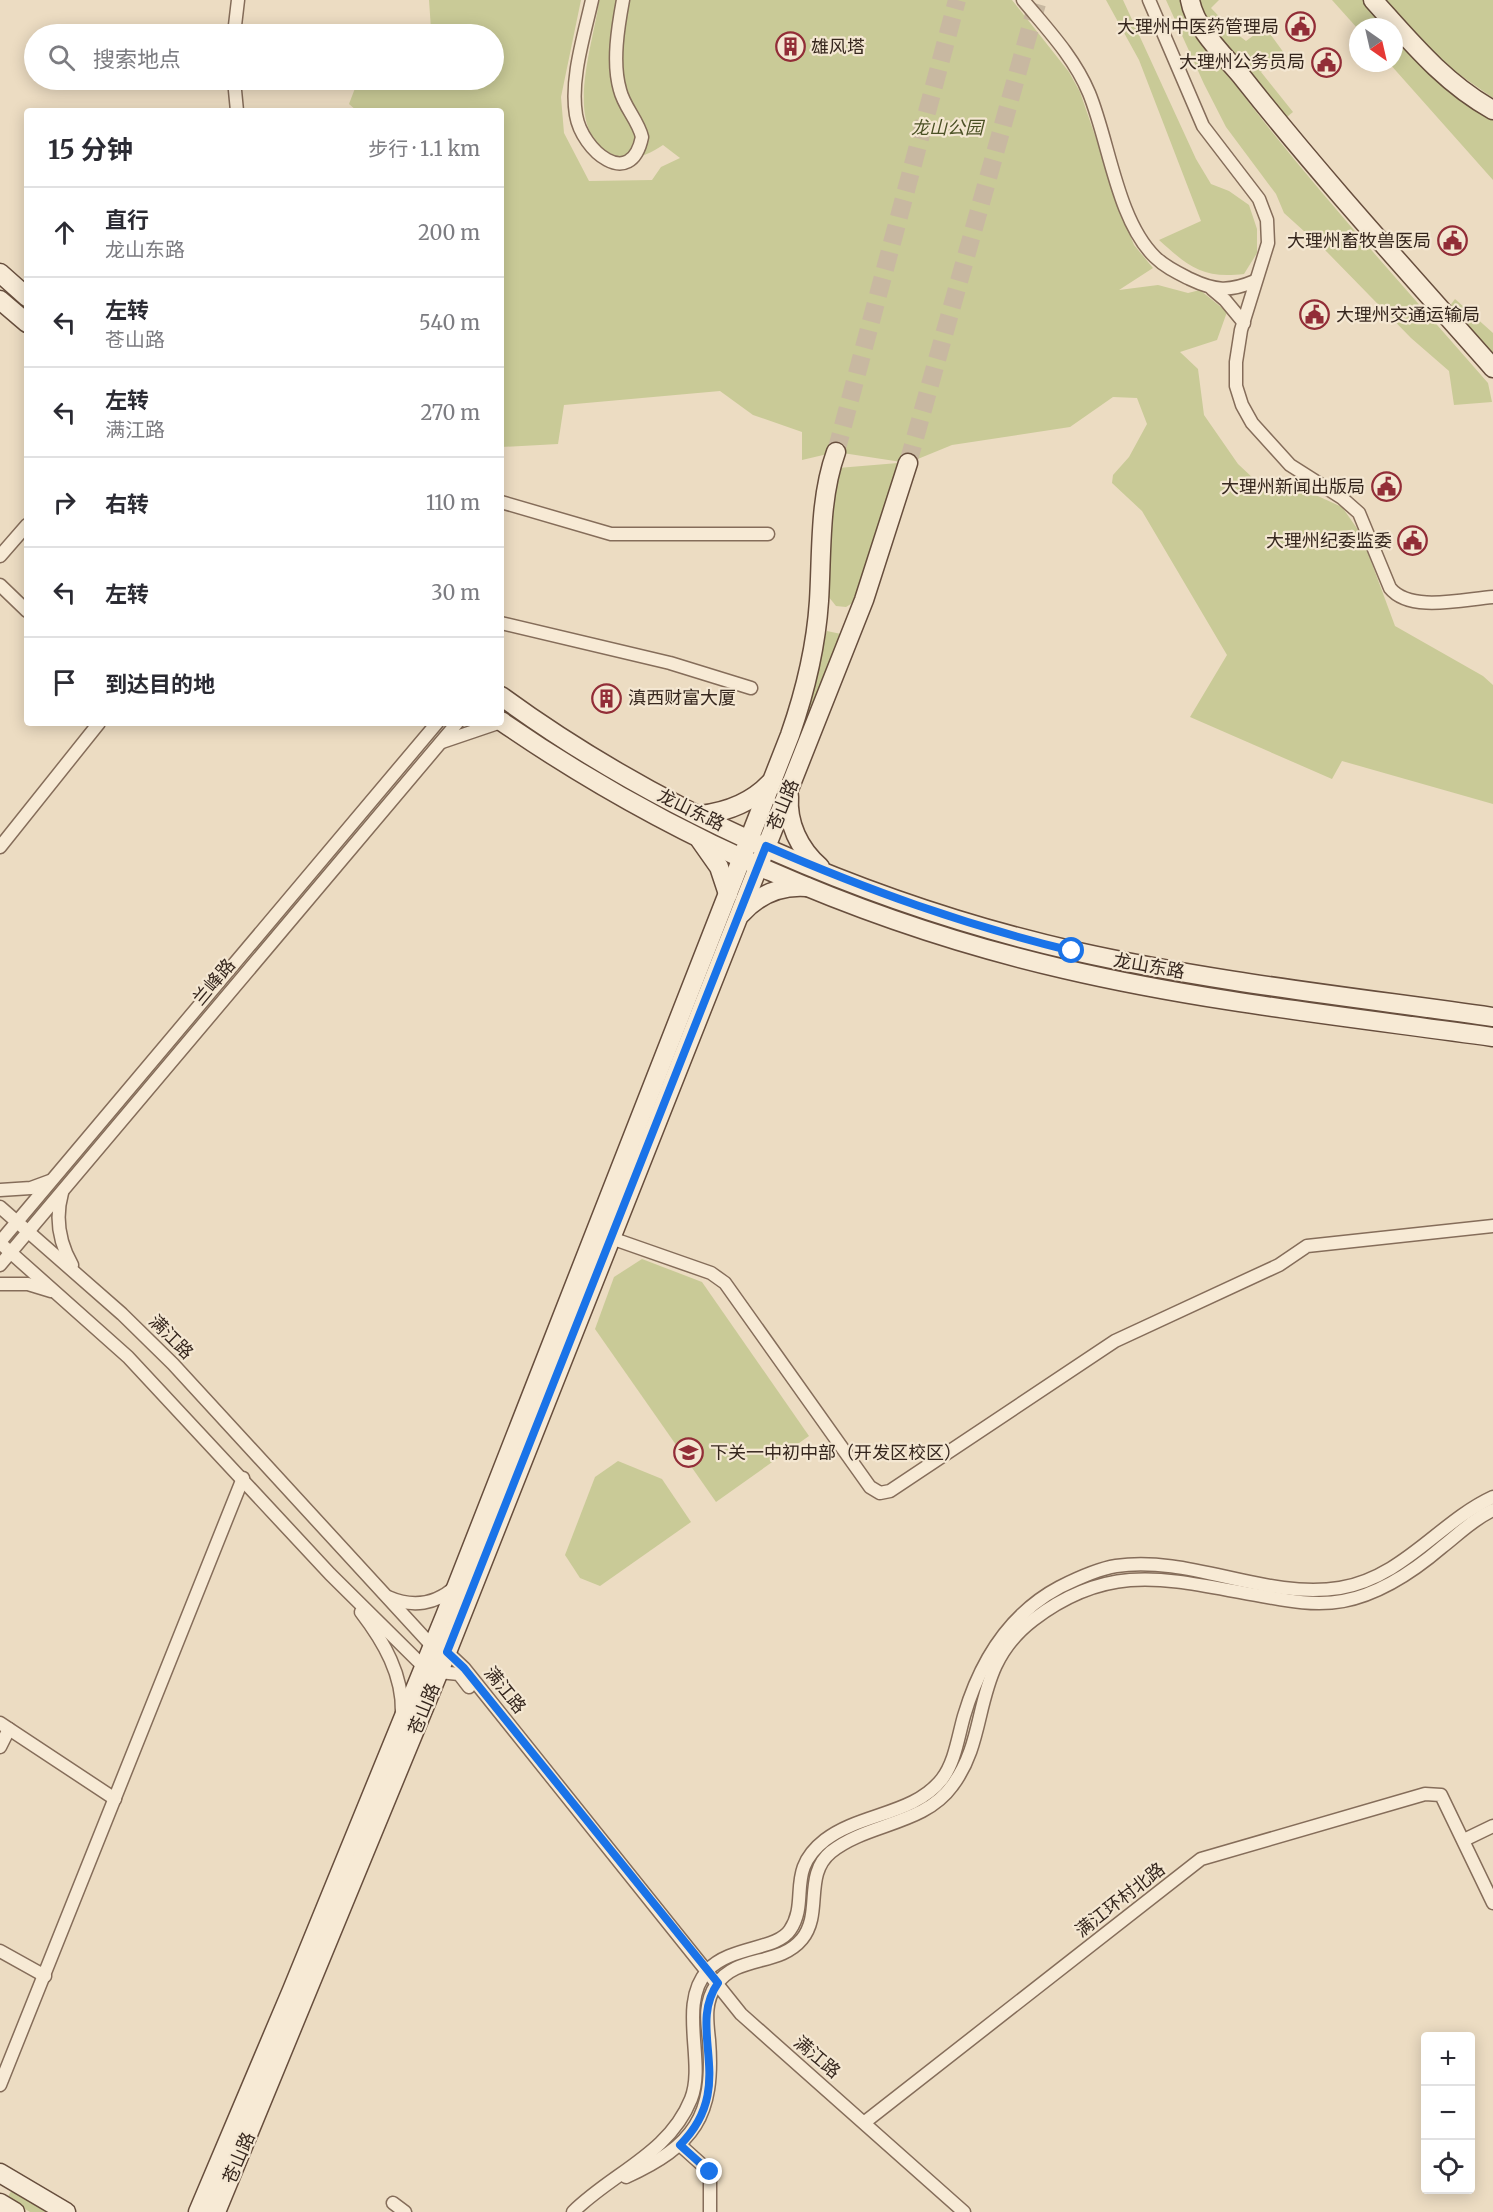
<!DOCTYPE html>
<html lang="zh">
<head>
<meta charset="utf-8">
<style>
  :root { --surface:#fff; --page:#f2f2f3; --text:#2b2b33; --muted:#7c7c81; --line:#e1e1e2 }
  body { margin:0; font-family:Merriweather,"Noto Sans SC",serif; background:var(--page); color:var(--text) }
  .controls { position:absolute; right:18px; bottom:18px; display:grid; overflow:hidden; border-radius:6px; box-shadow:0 3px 15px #0003 }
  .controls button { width:54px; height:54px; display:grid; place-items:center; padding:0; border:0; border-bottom:2px solid var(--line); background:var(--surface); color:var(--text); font:30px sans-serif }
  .compass { position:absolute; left:1349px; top:18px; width:54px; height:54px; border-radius:50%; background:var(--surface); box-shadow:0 3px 15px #0003; rotate:146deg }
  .stop { position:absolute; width:18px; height:18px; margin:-14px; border:4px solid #1a73e8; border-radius:50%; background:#fff }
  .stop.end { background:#1a73e8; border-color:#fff; box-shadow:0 2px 6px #0008 }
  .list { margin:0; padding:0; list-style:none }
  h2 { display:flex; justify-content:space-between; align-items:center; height:78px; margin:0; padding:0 24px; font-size:26px }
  h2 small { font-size:20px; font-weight:400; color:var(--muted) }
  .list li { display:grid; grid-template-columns:39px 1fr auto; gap:18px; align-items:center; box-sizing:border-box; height:90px; padding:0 24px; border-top:2px solid var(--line) }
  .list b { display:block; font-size:22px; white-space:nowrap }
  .list p { margin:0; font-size:20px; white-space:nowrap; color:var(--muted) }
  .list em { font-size:20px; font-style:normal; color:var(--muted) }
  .icon { flex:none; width:33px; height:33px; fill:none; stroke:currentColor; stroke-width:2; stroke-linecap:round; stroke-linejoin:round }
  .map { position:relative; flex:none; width:1493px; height:2212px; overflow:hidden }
  .search { position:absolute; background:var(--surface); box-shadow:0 3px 15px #0003; left:24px; top:24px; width:480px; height:66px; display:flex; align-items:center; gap:15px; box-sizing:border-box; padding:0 21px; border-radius:33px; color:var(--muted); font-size:22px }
  .panel { position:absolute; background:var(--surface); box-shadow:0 3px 15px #0003; left:24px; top:108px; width:480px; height:618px; border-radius:6px }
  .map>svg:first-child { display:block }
  .green { fill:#c9ca97 }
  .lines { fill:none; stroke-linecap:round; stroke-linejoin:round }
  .secondary-tunnel { stroke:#c8b8a1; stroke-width:18; stroke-dasharray:18 9; stroke-linecap:butt }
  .street-casing { stroke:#856d5a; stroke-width:15 }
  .secondary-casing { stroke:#674e3d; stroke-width:21 }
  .street { stroke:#f7ead5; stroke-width:12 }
  .secondary { stroke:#f7ead5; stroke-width:18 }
  .route { stroke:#1a73e8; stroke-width:8 }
  .labels { text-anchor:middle; stroke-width:4.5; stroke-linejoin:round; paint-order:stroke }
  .poi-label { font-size:18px; fill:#36271e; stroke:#f4e7d2; text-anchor:end }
  .park-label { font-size:18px; font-style:italic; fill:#4b5125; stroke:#f4e7d2 }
  .street-label { font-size:18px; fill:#36271e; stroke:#f4e7d2 }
</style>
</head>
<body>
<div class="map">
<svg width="1493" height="2212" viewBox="0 0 1493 2212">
  <rect width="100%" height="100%" fill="#ecdcc2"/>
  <g class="green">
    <path d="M429,0H581L561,97L564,133L589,181L652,180L661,167L680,158L663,145C646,156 631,163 612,154C560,130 595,41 599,0H1012L1069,72L1080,92L1124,220L1134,245L1153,268L1119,290L1158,285L1188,293L1200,290L1227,312L1217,340L1180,352L1198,369L1204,415L1238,464L1271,495L1293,478L1309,492L1342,507L1361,534L1395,626L1483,676L1493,685V804L1342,761L1332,779L1190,717L1227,655L1142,511L1112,483L1113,475L1129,457L1147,424L1137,398L1113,397L1070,427L952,445L908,463L836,452L802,460V432L753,415L720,391L564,405L558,444L501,447V111H357L349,104L357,83L366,80H494V34H427L431,29Z"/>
    <path d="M1106,0H1123L1196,159L1211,184L1229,191L1249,205L1257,229V253L1244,274C1203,279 1189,267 1159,240L1201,221L1139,60Z"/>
    <path d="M1166,0H1180C1189,33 1216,61 1237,87C1315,190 1403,285 1488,383L1492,402L1454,405L1449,371L1411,338L1327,252L1284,213L1276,194L1226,127L1204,84Z"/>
    <path d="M1196,0H1219L1211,8L1233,31L1246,41L1265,27L1284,53L1261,72L1293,112L1282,121L1211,30Z"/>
    <path d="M1332,0H1366L1389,27L1358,29Z"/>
    <path d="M1383,0H1493V98L1437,59Z"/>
    <path d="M1394,32L1452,91L1493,120V180L1389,63H1394Z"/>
    <path d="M1455,299L1493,333V358L1449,307Z"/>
    <path d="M898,463L888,506L854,602L846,607L836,606L828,596L830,529L838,468Z"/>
    <path d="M827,631L841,634L784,786L780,782Z"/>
    <path d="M642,1259L702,1282L809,1436L716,1502L595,1329L614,1277Z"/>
    <path d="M618,1461L662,1479L691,1522L600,1586L580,1578L565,1555L595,1477Z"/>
    <path d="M12,2190L49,2212H30L7,2198Z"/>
  </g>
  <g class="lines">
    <g class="secondary-tunnel">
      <path d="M836,452L957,0"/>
      <path d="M908,463L1038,0"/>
    </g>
    <defs>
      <g id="street">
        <path d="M592,0C584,36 570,79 576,115C582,151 631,191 642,137C638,120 624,107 620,90C612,63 618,27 623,0"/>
        <path d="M1023,0C1047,29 1074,57 1089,93C1109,141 1117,220 1155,257C1165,267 1178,273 1190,279C1215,291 1229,292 1255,281"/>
        <path d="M1149,0L1203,126L1259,199L1267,220L1268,243L1241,330L1236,362V386L1242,405L1252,423L1290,465L1342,498L1359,513L1390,588C1410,613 1464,599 1493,597"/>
        <path d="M234,34L238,0"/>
        <path d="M234,80L237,111"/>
        <path d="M1212,289L1225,300L1244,323"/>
        <path d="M501,502L611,534H768"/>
        <path d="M0,556L27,525"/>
        <path d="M0,585L27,611"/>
        <path d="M501,623L670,663L751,688"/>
        <path d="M442,742L498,723"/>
        <path d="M0,847L99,723"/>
        <path d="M0,1190L31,1188L50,1181"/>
        <path d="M62,1193C55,1218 59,1242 72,1265"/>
        <path d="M0,1207L122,1314L173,1364L432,1646L447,1652L464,1668L741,2014L964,2212"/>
        <path d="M611,1238L711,1273L725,1283L870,1487L880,1493L890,1491L1115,1341L1279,1265L1307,1246L1493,1226"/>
        <path d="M0,1242L437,723"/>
        <path d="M0,1243L128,1357L330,1574L424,1667L439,1672L459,1674L469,1687"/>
        <path d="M0,1265L457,723"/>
        <path d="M0,1284H28L51,1291"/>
        <path d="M388,1597C413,1608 436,1604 455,1587"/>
        <path d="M361,1612C384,1642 403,1675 402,1713"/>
        <path d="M0,1723L115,1799"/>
        <path d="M0,1747L9,1729"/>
        <path d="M1464,1840L1493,1826"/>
        <path d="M0,1951L45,1976"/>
        <path d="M0,2085L243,1478"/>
        <path d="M865,2122L1201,1859L1425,1794L1441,1795L1493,1903"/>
        <path d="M680,2145L710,2172V2212"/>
        <path d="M626,2177C694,2146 715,2116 709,2040C707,2021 704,2003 716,1985C737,1954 779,1967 802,1939C823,1913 803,1875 831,1852C867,1823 924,1825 952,1786C992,1733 969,1669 1033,1620C1113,1559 1172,1581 1262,1596C1289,1601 1316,1606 1343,1601C1380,1594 1414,1571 1442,1547C1459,1534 1473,1519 1493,1510"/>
        <path d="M393,2203L405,2212"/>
        <path d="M573,2212C612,2173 669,2154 691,2099C706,2062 677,2004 708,1970C730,1946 777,1950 790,1930C810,1900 785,1871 825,1840C860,1813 914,1815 942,1779C955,1762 958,1737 964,1716C980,1662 1009,1614 1060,1587C1078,1578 1097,1569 1116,1566C1191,1555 1265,1600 1340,1588C1404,1577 1439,1522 1493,1497"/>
      </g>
      <g id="secondary">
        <path d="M1190,0C1195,29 1225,56 1243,78C1322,178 1409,273 1493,368"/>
        <path d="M1373,0C1410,41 1444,83 1493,110"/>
        <path d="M0,273L27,297"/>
        <path d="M0,300L27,323"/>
        <path d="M501,696C665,816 876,906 1074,951C1212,982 1353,997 1493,1017"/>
        <path d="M501,721C670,838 865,923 1064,969C1205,1002 1350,1017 1493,1037"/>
        <path d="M789,796C787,823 799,849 820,867"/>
        <path d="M700,815C727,812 751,803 770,783"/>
        <path d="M700,840L719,867L728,894"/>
        <path d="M741,914C758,895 781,885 807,887"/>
        <path d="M0,2173L66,2212"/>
        <path d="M0,2203L15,2212"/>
        <path d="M198,2212L292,1990L445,1616L790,735C805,692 816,647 819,601C822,552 819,499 836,452"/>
        <path d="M216,2212L447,1652L864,600L908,463"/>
      </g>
    </defs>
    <use href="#street" class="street-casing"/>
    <use href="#secondary" class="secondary-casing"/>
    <use href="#street" class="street"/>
    <use href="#secondary" class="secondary"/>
  </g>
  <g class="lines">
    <path class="route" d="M710,2172L680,2145C739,2086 685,2030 718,1983L464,1668L447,1652L766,846C870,891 962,924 1072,951"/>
  </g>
  <defs>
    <symbol id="civic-ring" viewBox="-11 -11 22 22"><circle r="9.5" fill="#f4e7d2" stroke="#922d37" stroke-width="1.5"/><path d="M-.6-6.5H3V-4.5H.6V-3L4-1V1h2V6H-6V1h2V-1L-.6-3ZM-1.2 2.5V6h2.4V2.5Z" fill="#922d37"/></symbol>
    <symbol id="building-ring" viewBox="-11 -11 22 22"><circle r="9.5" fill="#f4e7d2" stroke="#922d37" stroke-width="1.5"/><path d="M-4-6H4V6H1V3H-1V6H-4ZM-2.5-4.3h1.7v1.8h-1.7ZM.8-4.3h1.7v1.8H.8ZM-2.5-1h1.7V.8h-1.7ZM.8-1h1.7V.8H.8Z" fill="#922d37"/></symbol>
    <symbol id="school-ring" viewBox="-11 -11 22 22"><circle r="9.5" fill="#f4e7d2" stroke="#922d37" stroke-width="1.5"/><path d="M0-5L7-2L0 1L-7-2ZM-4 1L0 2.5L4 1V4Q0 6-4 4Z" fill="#922d37"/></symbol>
  </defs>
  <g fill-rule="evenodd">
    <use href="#civic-ring" x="1284" y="10" width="33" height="33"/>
    <use href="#building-ring" x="774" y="30" width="33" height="33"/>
    <use href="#civic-ring" x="1310" y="46" width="33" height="33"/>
    <use href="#civic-ring" x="1436" y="224" width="33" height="33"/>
    <use href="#civic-ring" x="1298" y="298" width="33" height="33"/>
    <use href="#civic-ring" x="1370" y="470" width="33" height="33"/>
    <use href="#civic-ring" x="1396" y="524" width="33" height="33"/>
    <use href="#building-ring" x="590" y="682" width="33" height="33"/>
    <use href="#school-ring" x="672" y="1436" width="33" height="33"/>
  </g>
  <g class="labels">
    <g class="poi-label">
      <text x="1279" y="33">大理州中医药管理局</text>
      <text x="811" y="53" text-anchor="start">雄风塔</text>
      <text x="1305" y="68">大理州公务员局</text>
      <text x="1431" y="247">大理州畜牧兽医局</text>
      <text x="1336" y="321" text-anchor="start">大理州交通运输局</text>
      <text x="1365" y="493">大理州新闻出版局</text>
      <text x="1392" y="547">大理州纪委监委</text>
      <text x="628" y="704" text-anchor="start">滇西财富大厦</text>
      <text x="710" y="1459" text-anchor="start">下关一中初中部（开发区校区）</text>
    </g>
    <g class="park-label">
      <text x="947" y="134">龙山公园</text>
    </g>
    <g class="street-label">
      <text transform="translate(783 805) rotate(-68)" y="6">苍山路</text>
      <text transform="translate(691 810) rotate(26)" y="6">龙山东路</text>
      <text transform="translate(1149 966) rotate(10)" y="6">龙山东路</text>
      <text transform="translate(214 982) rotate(-50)" y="6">兰峰路</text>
      <text transform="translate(171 1337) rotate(45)" y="6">满江路</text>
      <text transform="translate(505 1690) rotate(51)" y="6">满江路</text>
      <text transform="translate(424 1709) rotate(-68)" y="6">苍山路</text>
      <text transform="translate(1120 1900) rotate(-38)" y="6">满江环村北路</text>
      <text transform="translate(817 2057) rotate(40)" y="6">满江路</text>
      <text transform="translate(239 2158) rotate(-67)" y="6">苍山路</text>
    </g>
  </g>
</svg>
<div class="controls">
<button>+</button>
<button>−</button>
<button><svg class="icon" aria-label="locate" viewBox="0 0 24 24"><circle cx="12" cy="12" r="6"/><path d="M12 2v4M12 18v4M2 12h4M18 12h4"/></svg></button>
</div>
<svg class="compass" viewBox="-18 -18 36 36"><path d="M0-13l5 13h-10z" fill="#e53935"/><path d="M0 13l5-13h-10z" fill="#7c7c81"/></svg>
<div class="stop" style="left:1072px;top:951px"></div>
<div class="stop end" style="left:710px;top:2172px"></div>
<div class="search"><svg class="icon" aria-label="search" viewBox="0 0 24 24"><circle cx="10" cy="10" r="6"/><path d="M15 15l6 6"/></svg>搜索地点</div>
<section class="panel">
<h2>15 分钟<small>步行 · 1.1 km</small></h2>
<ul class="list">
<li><svg class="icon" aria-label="ahead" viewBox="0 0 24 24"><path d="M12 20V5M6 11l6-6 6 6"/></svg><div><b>直行</b><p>龙山东路</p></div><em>200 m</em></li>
<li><svg class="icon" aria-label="left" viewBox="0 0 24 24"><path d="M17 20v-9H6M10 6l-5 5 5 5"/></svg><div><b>左转</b><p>苍山路</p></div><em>540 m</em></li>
<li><svg class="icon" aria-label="left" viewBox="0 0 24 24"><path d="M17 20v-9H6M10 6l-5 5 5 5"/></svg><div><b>左转</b><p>满江路</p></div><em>270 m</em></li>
<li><svg class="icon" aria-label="right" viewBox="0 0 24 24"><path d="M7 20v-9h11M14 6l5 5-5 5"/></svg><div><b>右转</b></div><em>110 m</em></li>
<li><svg class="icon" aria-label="left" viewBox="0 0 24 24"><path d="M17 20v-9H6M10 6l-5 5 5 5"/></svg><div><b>左转</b></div><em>30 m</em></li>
<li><svg class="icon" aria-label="arrive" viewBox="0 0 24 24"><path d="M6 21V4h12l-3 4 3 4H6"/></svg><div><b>到达目的地</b></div></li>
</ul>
</section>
</div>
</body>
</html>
